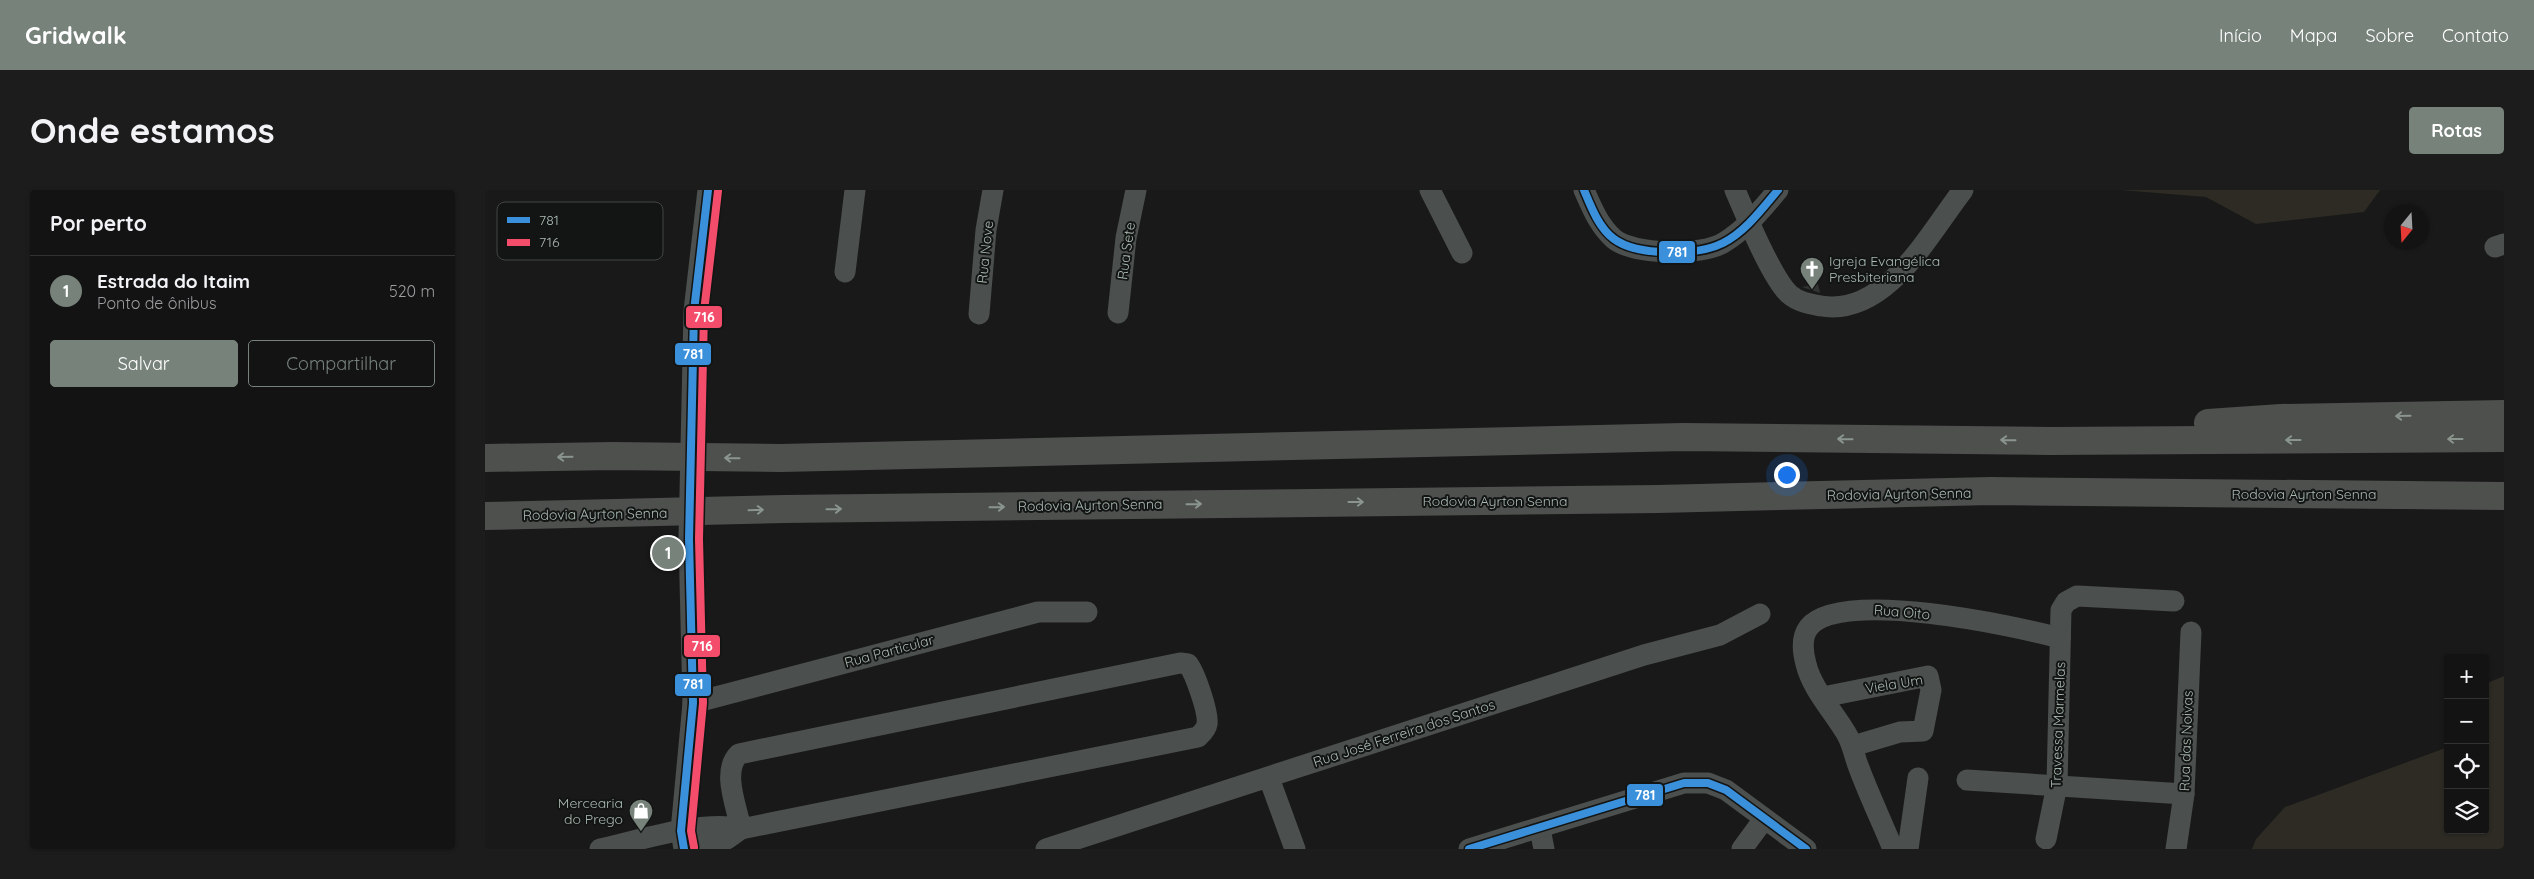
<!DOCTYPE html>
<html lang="pt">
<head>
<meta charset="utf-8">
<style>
  :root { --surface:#131313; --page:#1c1c1c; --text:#f1f3f6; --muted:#9d9ea0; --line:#323233; --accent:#77827b }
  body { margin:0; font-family:Quicksand,sans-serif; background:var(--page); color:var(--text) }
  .controls { position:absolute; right:15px; bottom:15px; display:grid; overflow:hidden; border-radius:5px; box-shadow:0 1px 4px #0004 }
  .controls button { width:45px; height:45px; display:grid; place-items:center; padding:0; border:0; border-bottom:1px solid var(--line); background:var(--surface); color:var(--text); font:25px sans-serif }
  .compass { position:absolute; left:1899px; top:15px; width:45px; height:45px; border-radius:50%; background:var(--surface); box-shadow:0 1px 4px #0004; rotate:198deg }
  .you { position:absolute; left:1301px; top:284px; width:18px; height:18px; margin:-12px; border:4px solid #fff; border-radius:50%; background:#1a73e8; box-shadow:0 0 0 8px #1a73e833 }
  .badge { display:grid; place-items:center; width:32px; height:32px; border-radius:50%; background:var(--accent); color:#fff; font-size:16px; font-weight:700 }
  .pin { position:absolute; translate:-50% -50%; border:2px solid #fff; box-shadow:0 1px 5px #0006 }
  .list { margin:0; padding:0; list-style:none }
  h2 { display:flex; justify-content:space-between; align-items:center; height:65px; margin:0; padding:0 20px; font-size:21px }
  h2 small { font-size:16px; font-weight:400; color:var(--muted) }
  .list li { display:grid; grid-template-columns:32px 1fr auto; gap:15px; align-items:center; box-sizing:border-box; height:70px; padding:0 20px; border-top:1px solid var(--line) }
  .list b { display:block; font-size:19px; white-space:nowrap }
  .list p { margin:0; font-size:16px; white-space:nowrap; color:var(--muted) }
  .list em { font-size:16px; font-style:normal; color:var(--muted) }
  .actions { display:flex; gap:10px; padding:15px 20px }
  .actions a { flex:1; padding:11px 0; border:1px solid var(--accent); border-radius:5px; text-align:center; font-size:18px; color:var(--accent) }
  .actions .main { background:var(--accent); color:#fff }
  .icon { flex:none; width:28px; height:28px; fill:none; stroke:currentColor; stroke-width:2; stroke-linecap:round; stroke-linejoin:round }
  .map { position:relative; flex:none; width:2019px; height:659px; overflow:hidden; border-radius:5px }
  header { display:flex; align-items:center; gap:30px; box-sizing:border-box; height:70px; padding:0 25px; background:var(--accent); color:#fff }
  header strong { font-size:24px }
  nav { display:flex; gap:28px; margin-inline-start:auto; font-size:18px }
  .intro { display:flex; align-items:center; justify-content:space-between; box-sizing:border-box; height:120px; padding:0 30px }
  h1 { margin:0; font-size:35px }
  .button { padding:12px 22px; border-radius:5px; background:var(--accent); color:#fff; font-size:18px; font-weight:700 }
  main { display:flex; gap:30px; padding:0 30px }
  aside { flex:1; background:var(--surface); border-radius:5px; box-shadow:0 1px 4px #0004 }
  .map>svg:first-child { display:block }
  .green { fill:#2d2b24 }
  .building { fill:#313332 }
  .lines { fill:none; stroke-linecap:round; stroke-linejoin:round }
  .minor { stroke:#4b4f4d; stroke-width:21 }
  .highway { stroke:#4e504e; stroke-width:28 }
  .bus-1-casing { stroke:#131514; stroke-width:11 }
  .bus-2-casing { stroke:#131514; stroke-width:11 }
  .bus-1 { stroke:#3a90db; stroke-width:8 }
  .bus-2 { stroke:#f44d6c; stroke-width:8 }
  .oneway { stroke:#8a958e }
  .labels { text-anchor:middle; stroke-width:4; stroke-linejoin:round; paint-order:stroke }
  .street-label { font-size:14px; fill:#aabab0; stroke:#131514 }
  .poi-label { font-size:14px; fill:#aabab0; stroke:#131514; text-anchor:start }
  .key { fill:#131514; stroke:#404743; stroke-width:1 }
  .key-label { font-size:14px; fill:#aabab0 }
  .line-badge { stroke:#131514; stroke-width:2 }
  .badge-label { font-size:14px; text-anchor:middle; font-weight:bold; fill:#fff }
</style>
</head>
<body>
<header>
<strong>Gridwalk</strong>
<nav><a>Início</a><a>Mapa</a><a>Sobre</a><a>Contato</a></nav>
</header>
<div class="intro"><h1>Onde estamos</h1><a class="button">Rotas</a></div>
<main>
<aside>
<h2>Por perto<small></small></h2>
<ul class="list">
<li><span class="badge">1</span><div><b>Estrada do Itaim</b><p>Ponto de ônibus</p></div><em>520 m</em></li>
</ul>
<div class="actions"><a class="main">Salvar</a><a>Compartilhar</a></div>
</aside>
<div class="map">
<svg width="2019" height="659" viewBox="0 0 2019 659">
  <rect width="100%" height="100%" fill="#191919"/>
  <g class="green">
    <path d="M1635,0H1895L1879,22L1771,34L1721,7Z"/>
    <path d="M2019,486V659H1767L1771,649L1800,617L1963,557V640H2000V494Z"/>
  </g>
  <path class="building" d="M1333,94L1335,103L1317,97Z"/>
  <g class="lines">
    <g class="minor">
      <path d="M945,0L977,63"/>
      <path d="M1099,0C1107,18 1114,36 1129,49C1149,65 1216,66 1238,53C1261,39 1276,20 1293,0"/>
      <path d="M1250,0C1261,25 1286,87 1304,104C1313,112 1325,114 1336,116C1401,127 1444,44 1478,0"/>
      <path d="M2010,57L2019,54"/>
      <path d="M360,82L370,0"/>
      <path d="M633,123L641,48L651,0"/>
      <path d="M494,124L501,40L508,0"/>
      <path d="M1338,507L1443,486L1446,500L1438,541L1415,542L1368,556"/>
      <path d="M208,513L553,422H602"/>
      <path d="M784,588L810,659"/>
      <path d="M1482,590L1699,604"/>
      <path d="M1055,639L1059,659"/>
      <path d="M1561,649L1572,595L1576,420L1581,412L1592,406L1689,411"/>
      <path d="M115,659C153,651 219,629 256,639L713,547C717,543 721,540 722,534C724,523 710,483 703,474L695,473L254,564C236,581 252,617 256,639"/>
      <path d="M199,659L196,641L208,513L204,349L209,121L223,0"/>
      <path d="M201,659L242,649L256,639"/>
      <path d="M561,659L1159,465L1235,445L1275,424"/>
      <path d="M984,659L1199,593H1223L1241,600L1321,659"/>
      <path d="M1257,659L1279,629"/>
      <path d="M1408,659C1397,632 1384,605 1374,578C1369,566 1368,554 1361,543C1348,521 1327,499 1321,474C1318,463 1316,447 1324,437C1355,398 1530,436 1575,448"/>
      <path d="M1423,659L1433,588"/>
      <path d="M1691,659L1699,604L1706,442"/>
    </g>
    <g class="highway">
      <path d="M1723,233L1796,228L2019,224"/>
      <path d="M0,268L128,266L296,268L1198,247L1565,251L2019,248"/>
      <path d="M0,326L300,319L1173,309L1506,301L2019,306"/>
    </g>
    <defs>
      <g id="bus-1">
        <path d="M1099,0C1106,17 1114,38 1129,49C1152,66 1212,66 1238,53C1260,42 1277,19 1293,0"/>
        <path d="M199,659L196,641L208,513L204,349L209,121L223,0"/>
        <path d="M984,659L1199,593H1223L1241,600L1321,659"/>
      </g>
      <path id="bus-2" d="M209,657L206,641L218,513L214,349L219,122L233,1"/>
    </defs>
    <use href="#bus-1" class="bus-1-casing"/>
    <use href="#bus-2" class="bus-2-casing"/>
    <use href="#bus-1" class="bus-1"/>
    <use href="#bus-2" class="bus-2"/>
  </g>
  <defs><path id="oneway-shaft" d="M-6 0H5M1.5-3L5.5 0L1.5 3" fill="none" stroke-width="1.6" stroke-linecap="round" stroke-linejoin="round" transform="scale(1.25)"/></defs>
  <g class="oneway">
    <use href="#oneway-shaft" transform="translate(1918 226) rotate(179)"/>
    <use href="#oneway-shaft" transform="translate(1360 249) rotate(-179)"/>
    <use href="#oneway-shaft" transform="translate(1970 249) rotate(180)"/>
    <use href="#oneway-shaft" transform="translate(1523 250) rotate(-179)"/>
    <use href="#oneway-shaft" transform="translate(1808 250) rotate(180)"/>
    <use href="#oneway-shaft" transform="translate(80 267) rotate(179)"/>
    <use href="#oneway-shaft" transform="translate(247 268) rotate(-179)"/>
    <use href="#oneway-shaft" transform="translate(871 312)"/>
    <use href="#oneway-shaft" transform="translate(709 314) rotate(-1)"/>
    <use href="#oneway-shaft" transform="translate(512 317) rotate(-1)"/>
    <use href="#oneway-shaft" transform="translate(349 319) rotate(-1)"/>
    <use href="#oneway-shaft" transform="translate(271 320) rotate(-2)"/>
  </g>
  <defs>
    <symbol id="church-pin" viewBox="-11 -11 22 30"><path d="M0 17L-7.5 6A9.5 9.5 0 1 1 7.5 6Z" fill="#77827b" stroke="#131514"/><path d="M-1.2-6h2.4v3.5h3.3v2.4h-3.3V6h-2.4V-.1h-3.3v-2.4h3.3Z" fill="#fff"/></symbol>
    <symbol id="shop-pin" viewBox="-11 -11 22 30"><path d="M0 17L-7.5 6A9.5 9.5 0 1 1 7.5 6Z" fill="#77827b" stroke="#131514"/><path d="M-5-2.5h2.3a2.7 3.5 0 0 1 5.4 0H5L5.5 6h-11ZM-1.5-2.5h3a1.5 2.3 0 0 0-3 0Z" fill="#fff"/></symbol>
  </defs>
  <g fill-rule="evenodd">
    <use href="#church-pin" x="1313" y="65" width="28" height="38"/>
    <use href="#shop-pin" x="142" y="607" width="28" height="38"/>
  </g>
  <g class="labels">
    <g class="street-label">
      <text transform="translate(641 61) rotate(-82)" y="5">Rua Sete</text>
      <text transform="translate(500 62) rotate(-84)" y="5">Rua Nove</text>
      <text transform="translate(1414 304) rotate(-1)" y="5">Rodovia Ayrton Senna</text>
      <text x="1819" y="309">Rodovia Ayrton Senna</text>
      <text x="1010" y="316">Rodovia Ayrton Senna</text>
      <text transform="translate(605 315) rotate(-1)" y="5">Rodovia Ayrton Senna</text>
      <text transform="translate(110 324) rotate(-1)" y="5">Rodovia Ayrton Senna</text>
      <text transform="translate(1417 422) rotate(5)" y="5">Rua Oito</text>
      <text transform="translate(404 461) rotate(-15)" y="5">Rua Particular</text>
      <text transform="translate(1409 494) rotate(-9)" y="5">Viela Um</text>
      <text transform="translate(1573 535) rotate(-88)" y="5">Travessa Marmelas</text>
      <text transform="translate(919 543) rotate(-18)" y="5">Rua José Ferreira dos Santos</text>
      <text transform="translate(1701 551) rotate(-88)" y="5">Rua das Noivas</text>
    </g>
    <g class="poi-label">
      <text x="1344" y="76">Igreja Evangélica<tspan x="1344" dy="16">Presbiteriana</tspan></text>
      <text x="138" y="618" text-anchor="end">Mercearia<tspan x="138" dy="16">do Prego</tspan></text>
    </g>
  </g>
  <rect x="12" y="12" width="166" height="58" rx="8" class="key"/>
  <rect x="22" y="27" width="23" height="6" fill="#3a90db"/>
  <rect x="22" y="49" width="23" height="7" fill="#f44d6c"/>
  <g class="key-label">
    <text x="54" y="35">781</text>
    <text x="54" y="57">716</text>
  </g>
  <g class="line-badge">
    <rect x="1173" y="50" width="38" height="24" rx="5" fill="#3a90db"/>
    <rect x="200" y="115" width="38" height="24" rx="5" fill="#f44d6c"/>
    <rect x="189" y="152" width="38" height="24" rx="5" fill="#3a90db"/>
    <rect x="198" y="444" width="38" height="24" rx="5" fill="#f44d6c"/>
    <rect x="189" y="483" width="38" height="24" rx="5" fill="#3a90db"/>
    <rect x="1141" y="593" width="38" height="24" rx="5" fill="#3a90db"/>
  </g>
  <g class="badge-label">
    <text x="1192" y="67">781</text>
    <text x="219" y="132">716</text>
    <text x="208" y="169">781</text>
    <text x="217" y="461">716</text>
    <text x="208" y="499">781</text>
    <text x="1160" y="610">781</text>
  </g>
</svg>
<div class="controls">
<button>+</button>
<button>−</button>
<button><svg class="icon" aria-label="locate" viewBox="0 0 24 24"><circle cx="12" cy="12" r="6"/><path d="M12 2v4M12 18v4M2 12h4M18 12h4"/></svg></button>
<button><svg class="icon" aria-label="layers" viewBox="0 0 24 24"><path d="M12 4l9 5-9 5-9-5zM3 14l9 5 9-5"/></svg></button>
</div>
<svg class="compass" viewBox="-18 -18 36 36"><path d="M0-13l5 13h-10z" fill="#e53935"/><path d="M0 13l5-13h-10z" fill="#9d9ea0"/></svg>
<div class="you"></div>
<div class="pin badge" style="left:183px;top:363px">1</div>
</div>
</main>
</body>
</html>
